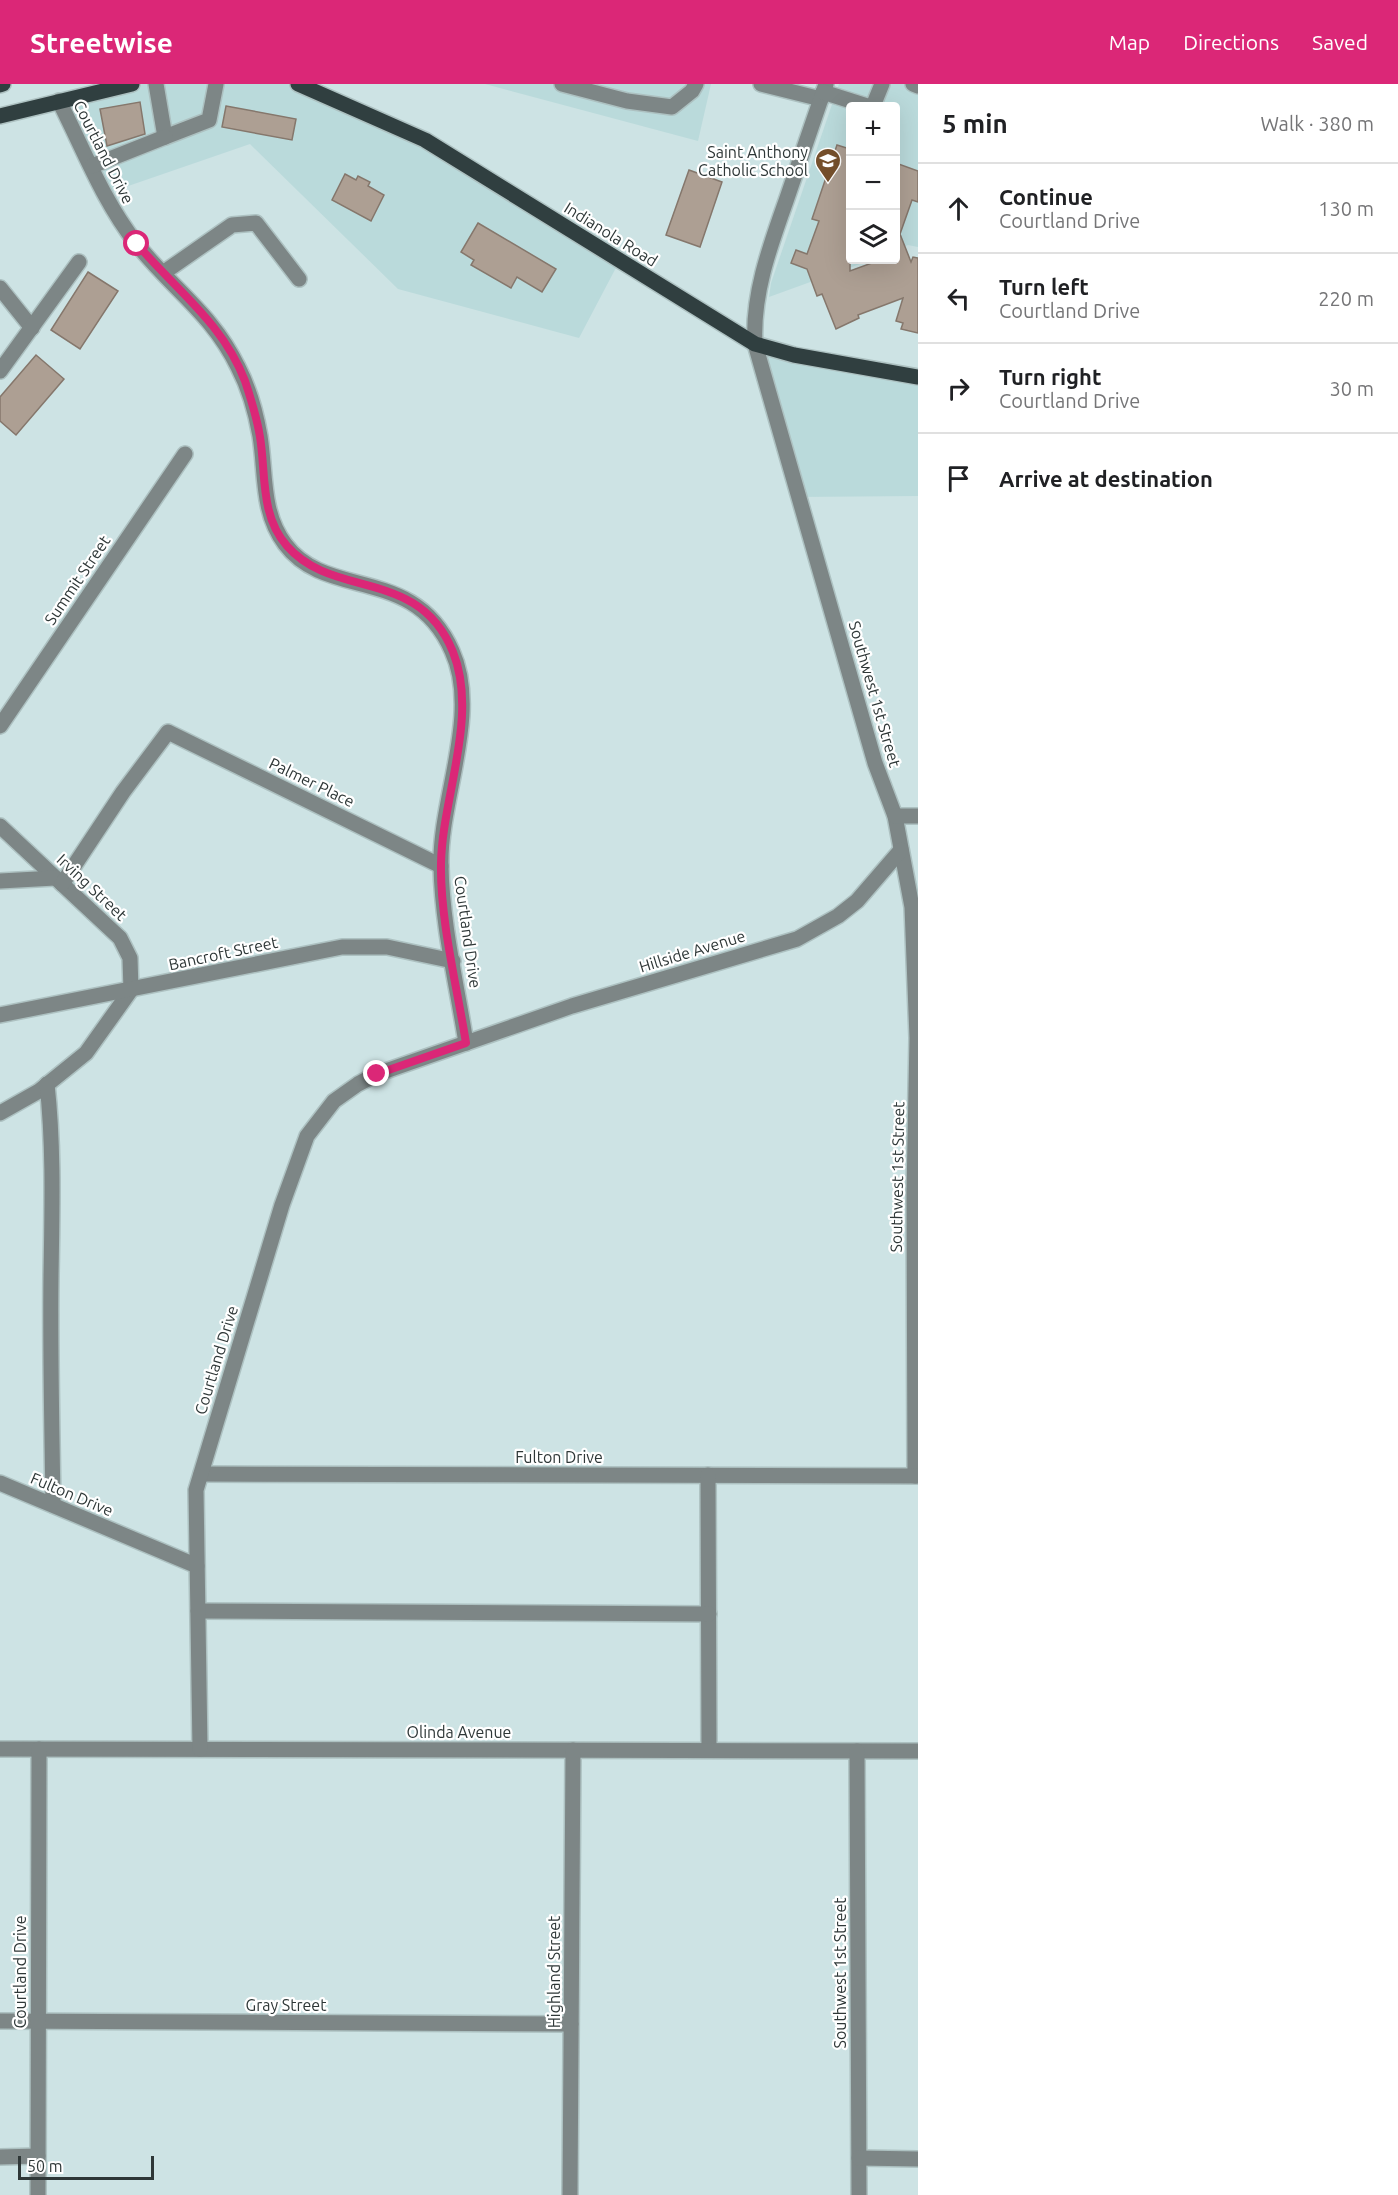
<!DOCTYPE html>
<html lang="en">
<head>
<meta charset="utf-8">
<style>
  :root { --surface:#fff; --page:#f6f6f6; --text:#202124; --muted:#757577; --line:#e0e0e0; --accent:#db2777 }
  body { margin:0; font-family:Ubuntu,sans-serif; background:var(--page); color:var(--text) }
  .controls { position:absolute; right:18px; top:18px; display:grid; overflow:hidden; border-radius:6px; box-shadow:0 6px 24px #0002 }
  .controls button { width:54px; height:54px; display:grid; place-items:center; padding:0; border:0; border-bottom:2px solid var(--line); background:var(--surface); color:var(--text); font:30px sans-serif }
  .scale { position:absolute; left:18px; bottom:15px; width:136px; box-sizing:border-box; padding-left:6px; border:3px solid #2e3737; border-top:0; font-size:16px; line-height:21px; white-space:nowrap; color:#2e3737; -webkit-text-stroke:4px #fff; paint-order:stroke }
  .stop { position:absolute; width:18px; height:18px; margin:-14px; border:4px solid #db2777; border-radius:50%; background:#fff }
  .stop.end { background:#db2777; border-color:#fff; box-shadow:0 2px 6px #0008 }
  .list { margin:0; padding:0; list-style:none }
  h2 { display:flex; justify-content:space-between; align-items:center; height:78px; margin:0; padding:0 24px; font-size:26px }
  h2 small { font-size:20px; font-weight:400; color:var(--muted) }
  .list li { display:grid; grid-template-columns:39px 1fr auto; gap:18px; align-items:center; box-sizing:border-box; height:90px; padding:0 24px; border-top:2px solid var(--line) }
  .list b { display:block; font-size:22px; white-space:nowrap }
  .list p { margin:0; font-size:20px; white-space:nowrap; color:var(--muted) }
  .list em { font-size:20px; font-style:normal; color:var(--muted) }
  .icon { flex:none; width:33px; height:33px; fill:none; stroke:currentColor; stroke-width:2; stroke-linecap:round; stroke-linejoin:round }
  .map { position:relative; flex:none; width:918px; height:2111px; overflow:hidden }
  header { display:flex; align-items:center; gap:36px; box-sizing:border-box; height:84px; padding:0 30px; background:var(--accent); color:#fff }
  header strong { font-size:28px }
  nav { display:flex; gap:33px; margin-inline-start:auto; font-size:21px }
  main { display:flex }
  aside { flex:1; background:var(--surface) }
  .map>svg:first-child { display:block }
  .built { fill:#badadb }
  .building { fill:#ad9f93; stroke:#85776c; stroke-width:1.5 }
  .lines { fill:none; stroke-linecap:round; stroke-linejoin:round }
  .minor-casing { stroke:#adc1c1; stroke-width:18 }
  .major-casing { stroke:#adc1c1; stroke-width:18 }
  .minor { stroke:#7d8686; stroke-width:15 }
  .major { stroke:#303f40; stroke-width:15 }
  .route { stroke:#db2777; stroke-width:8 }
  .labels { text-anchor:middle; stroke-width:4.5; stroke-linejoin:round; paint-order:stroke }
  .street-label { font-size:16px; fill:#2e3737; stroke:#fff }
  .poi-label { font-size:16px; fill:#2e3737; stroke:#fff; text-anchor:end }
</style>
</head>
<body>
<header>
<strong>Streetwise</strong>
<nav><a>Map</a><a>Directions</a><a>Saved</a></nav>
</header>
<main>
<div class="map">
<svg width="918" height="2111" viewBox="0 0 918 2111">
  <rect width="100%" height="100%" fill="#cde3e4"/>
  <g class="built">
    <path d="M132,0H298L425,56L619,178L579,254L398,205L250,60L105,110L59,17Z"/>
    <path d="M485,0H711L698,57Z"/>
    <path d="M839,0H918V163L908,161L896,166V22H850V176H871L769,213L771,199Z"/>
    <path d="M755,260L918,293V412L796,413Z"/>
  </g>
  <g class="building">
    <path d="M140,18L145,50L107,62L100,25Z"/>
    <path d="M226,22L296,35L292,56L222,43Z"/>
    <path d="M837,61L850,65V187L880,176H896V79L918,87V118L912,116L900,150L911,178L913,173L918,174V249L901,245L903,239L896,237L903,214L858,231L859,234L836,245L822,210L817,212L807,185L791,179L796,166L807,170L819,137L812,135Z"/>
    <path d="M689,86L722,98L700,163L666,151Z"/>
    <path d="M345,90L356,96L358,92L370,98L368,102L384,111L371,137L332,116Z"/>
    <path d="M478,139L556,185L542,208L517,193L511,204L471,181L474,176L461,168Z"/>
    <path d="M88,188L118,207L80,265L51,246Z"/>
    <path d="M36,271L64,295L16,351L0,337V313Z"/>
  </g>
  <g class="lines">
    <defs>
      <g id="minor">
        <path d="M156,0L165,53L209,36L216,0"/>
        <path d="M562,0L627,17L672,23L692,7L696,0"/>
        <path d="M761,0L821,15"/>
        <path d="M826,0C813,39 799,78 786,117C770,162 752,211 755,260L875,679L895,732L912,823L917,954L914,1108L915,1392"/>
        <path d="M913,0L918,2"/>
        <path d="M823,8L867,22"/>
        <path d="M59,17C83,64 103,117 136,159C171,204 212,229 238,283C249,304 256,329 260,352C266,389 261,428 285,460C327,517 414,480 452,567C481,630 439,716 441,782C442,841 457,901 466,959"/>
        <path d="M873,22L882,0"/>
        <path d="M92,82L165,53"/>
        <path d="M163,189L232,141L256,139L299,195"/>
        <path d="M0,204L32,244"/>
        <path d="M0,287L79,178"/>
        <path d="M0,642L185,370"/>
        <path d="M895,732H918"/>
        <path d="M0,742L120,854L130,874L131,906L86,969L39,1007L0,1029"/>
        <path d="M0,797L55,794"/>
        <path d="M62,800L123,708L168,648L441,782"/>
        <path d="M0,931L342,863H387L453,877"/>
        <path d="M47,1000C54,1064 52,1127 51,1192C50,1268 52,1345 53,1421"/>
        <path d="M201,1390L918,1392"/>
        <path d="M708,1391L709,1666"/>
        <path d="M0,1399L197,1482"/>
        <path d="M198,1527L709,1530"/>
        <path d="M0,1665L918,1667"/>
        <path d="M200,1665L196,1406L282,1121L307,1052L334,1017L358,1000L377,990L572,922L797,855L838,832L857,817L901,766"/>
        <path d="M857,1667L859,2111"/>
        <path d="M0,1937L571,1940"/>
        <path d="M0,2073L38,2072"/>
        <path d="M859,2074L918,2075"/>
        <path d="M38,2111L39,1665"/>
        <path d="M570,2111L573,1666"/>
      </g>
      <g id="major">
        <path d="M298,0L425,56L755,260L794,271L918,293"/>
        <path d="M0,1L3,0"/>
        <path d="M0,32L132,0"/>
      </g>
    </defs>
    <use href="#minor" class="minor-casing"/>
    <use href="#major" class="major-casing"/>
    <use href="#minor" class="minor"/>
    <use href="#major" class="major"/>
  </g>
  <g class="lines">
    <path class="route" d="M137,160C175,205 223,239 245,297C251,315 257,334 260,353C266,389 260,432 287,462C334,516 419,483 453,568C479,633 442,713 441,780C440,836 457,903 466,959L377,990"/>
  </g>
  <defs>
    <symbol id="school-pin" viewBox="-11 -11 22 30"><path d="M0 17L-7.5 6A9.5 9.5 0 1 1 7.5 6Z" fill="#754f2b" stroke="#fff"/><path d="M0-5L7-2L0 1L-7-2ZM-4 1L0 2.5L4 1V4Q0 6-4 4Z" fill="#fff"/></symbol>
  </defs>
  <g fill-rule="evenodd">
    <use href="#school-pin" x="813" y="62" width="30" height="40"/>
  </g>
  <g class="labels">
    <g class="street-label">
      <text transform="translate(104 68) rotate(63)" y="6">Courtland Drive</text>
      <text transform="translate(611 150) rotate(32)" y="6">Indianola Road</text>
      <text transform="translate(77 496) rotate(-56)" y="6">Summit Street</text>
      <text transform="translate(875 610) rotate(74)" y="6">Southwest 1st Street</text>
      <text transform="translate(312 698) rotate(26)" y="6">Palmer Place</text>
      <text transform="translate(92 803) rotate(43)" y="6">Irving Street</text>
      <text transform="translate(468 848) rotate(82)" y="6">Courtland Drive</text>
      <text transform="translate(692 867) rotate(-17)" y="6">Hillside Avenue</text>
      <text transform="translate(223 869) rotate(-12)" y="6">Bancroft Street</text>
      <text transform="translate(897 1093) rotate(-89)" y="6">Southwest 1st Street</text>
      <text transform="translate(216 1276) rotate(-73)" y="6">Courtland Drive</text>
      <text x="559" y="1379">Fulton Drive</text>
      <text transform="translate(72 1410) rotate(23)" y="6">Fulton Drive</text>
      <text x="459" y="1654">Olinda Avenue</text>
      <text transform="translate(20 1888) rotate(-90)" y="6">Courtland Drive</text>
      <text transform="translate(554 1888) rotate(-90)" y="6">Highland Street</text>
      <text transform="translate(840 1889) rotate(-90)" y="6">Southwest 1st Street</text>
      <text x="286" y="1927">Gray Street</text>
    </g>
    <g class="poi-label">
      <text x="808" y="74">Saint Anthony<tspan x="808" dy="18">Catholic School</tspan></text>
    </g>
  </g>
</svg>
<div class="controls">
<button>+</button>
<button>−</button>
<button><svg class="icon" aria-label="layers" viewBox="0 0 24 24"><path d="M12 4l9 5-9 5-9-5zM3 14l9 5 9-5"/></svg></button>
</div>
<div class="scale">50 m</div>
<div class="stop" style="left:137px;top:160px"></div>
<div class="stop end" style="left:377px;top:990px"></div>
</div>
<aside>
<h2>5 min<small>Walk · 380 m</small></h2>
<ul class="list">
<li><svg class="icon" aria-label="ahead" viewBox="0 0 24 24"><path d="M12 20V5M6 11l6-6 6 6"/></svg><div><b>Continue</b><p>Courtland Drive</p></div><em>130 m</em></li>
<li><svg class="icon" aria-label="left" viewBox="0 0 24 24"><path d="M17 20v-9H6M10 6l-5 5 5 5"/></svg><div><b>Turn left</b><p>Courtland Drive</p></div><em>220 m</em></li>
<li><svg class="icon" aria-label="right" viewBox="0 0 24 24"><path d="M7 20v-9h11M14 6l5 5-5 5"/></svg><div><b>Turn right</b><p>Courtland Drive</p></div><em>30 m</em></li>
<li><svg class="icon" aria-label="arrive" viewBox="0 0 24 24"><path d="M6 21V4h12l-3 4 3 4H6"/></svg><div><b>Arrive at destination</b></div></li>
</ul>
</aside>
</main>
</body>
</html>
